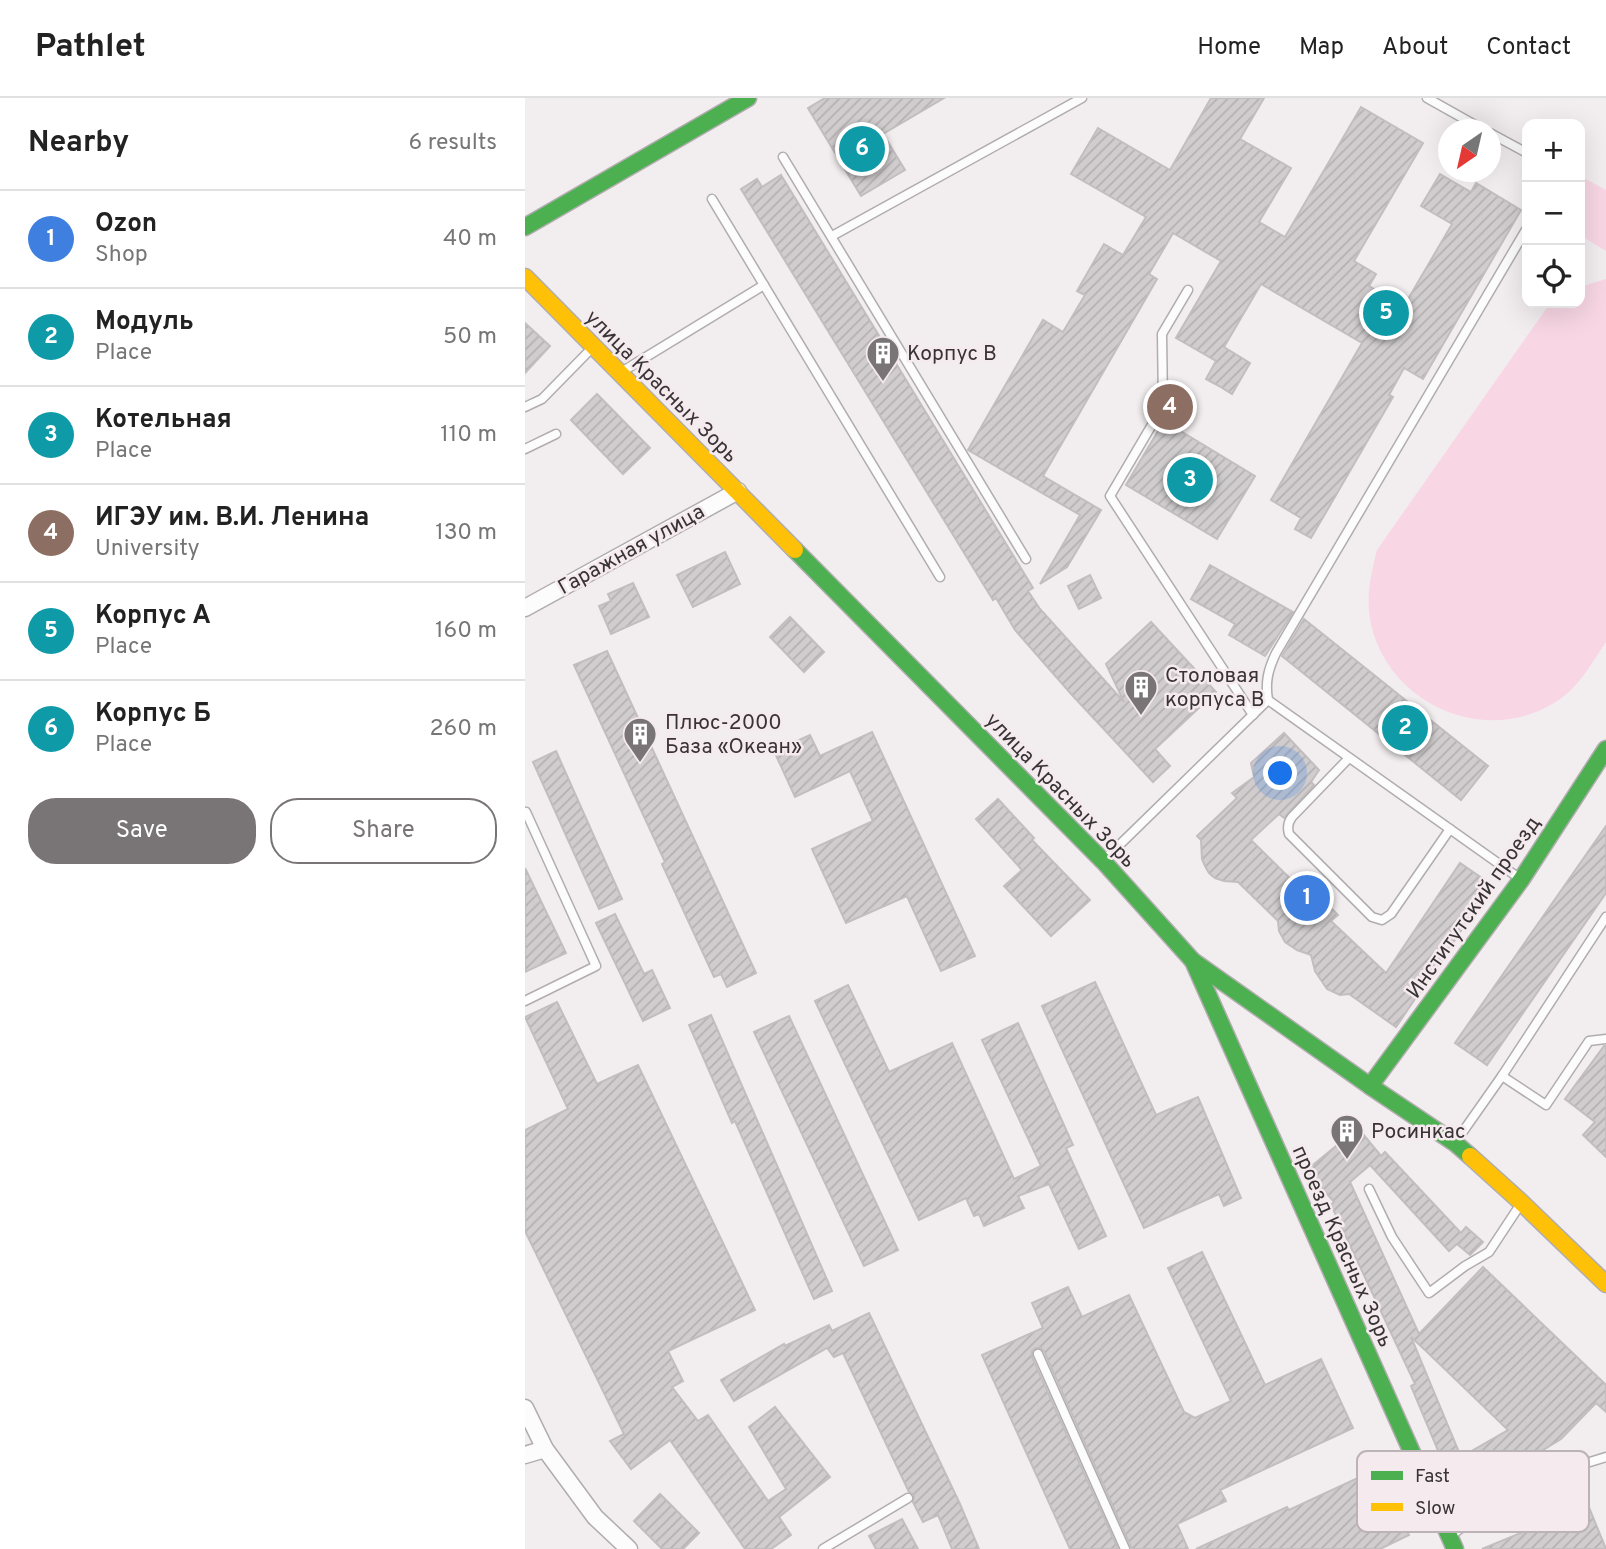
<!DOCTYPE html>
<html lang="en">
<head>
<meta charset="utf-8">
<style>
  :root { --surface:#fff; --page:#f6f6f6; --text:#222; --muted:#767676; --line:#e0e0e0; --accent:#797577 }
  body { margin:0; font-family:Overpass,sans-serif; background:var(--page); color:var(--text) }
  .controls { position:absolute; right:21px; top:21px; display:grid; overflow:hidden; border-radius:14px; box-shadow:0 7px 28px #0002 }
  .controls button { width:63px; height:63px; display:grid; place-items:center; padding:0; border:0; border-bottom:2px solid var(--line); background:var(--surface); color:var(--text); font:35px sans-serif }
  .compass { position:absolute; left:913px; top:21px; width:63px; height:63px; border-radius:50%; background:var(--surface); box-shadow:0 7px 28px #0002; rotate:214deg }
  .you { position:absolute; left:756px; top:676px; width:24px; height:24px; margin:-18px; border:5px solid #fff; border-radius:50%; background:#1a73e8; box-shadow:0 0 0 10px #1a73e833 }
  .badge { display:grid; place-items:center; width:46px; height:46px; border-radius:50%; background:var(--accent); color:#fff; font-size:23px; font-weight:700 }
  .pin { position:absolute; translate:-50% -50%; border:4px solid #fff; box-shadow:0 2px 7px #0006 }
  .list { margin:0; padding:0; list-style:none }
  h2 { display:flex; justify-content:space-between; align-items:center; height:91px; margin:0; padding:0 28px; font-size:30px }
  h2 small { font-size:23px; font-weight:400; color:var(--muted) }
  .list li { display:grid; grid-template-columns:46px 1fr auto; gap:21px; align-items:center; box-sizing:border-box; height:98px; padding:0 28px; border-top:2px solid var(--line) }
  .list b { display:block; font-size:26px; white-space:nowrap }
  .list p { margin:0; font-size:23px; white-space:nowrap; color:var(--muted) }
  .list em { font-size:23px; font-style:normal; color:var(--muted) }
  .actions { display:flex; gap:14px; padding:21px 28px }
  .actions a { flex:1; padding:16px 0; border:2px solid var(--accent); border-radius:28px; text-align:center; font-size:24px; color:var(--accent) }
  .actions .main { background:var(--accent); color:#fff }
  .icon { flex:none; width:38px; height:38px; fill:none; stroke:currentColor; stroke-width:2; stroke-linecap:round; stroke-linejoin:round }
  .map { position:relative; flex:none; width:1081px; height:1451px; overflow:hidden }
  header { display:flex; align-items:center; gap:42px; box-sizing:border-box; height:98px; padding:0 35px; background:var(--surface); border-bottom:2px solid var(--line) }
  header strong { font-size:33px }
  nav { display:flex; gap:38px; margin-inline-start:auto; font-size:24px }
  main { display:flex }
  aside { flex:1; background:var(--surface) }
  .map>svg:first-child { display:block }
  .pitch { fill:#f8d6e4 }
  .building { fill:url(#building-hatch); stroke:#c2bdbf; stroke-width:2; fill-rule:evenodd }
  .lines { fill:none; stroke-linecap:round; stroke-linejoin:round }
  .lane-casing { stroke:#b1adaf; stroke-width:11 }
  .street-casing { stroke:#b1adaf; stroke-width:19 }
  .fast-casing { stroke:#b1adaf; stroke-width:19 }
  .slow-casing { stroke:#b1adaf; stroke-width:19 }
  .lane { stroke:#fdfcfd; stroke-width:8 }
  .street { stroke:#fdfcfd; stroke-width:16 }
  .fast { stroke:#4caf50; stroke-width:16 }
  .slow { stroke:#ffc107; stroke-width:16 }
  .labels { text-anchor:middle; stroke-width:5; stroke-linejoin:round; paint-order:stroke }
  .poi-label { font-size:21px; fill:#383436; stroke:#f5eaee; text-anchor:start }
  .street-label { font-size:21px; fill:#383436; stroke:#f5eaee }
  .key { fill:#f5eaee; stroke:#bcb3b7; stroke-width:2 }
  .key-label { font-size:19px; fill:#383436 }
</style>
</head>
<body>
<header>
<strong>Pathlet</strong>
<nav><a>Home</a><a>Map</a><a>About</a><a>Contact</a></nav>
</header>
<main>
<aside>
<h2>Nearby<small>6 results</small></h2>
<ul class="list">
<li><span class="badge" style="background:#3f7fe0">1</span><div><b>Ozon</b><p>Shop</p></div><em>40 m</em></li>
<li><span class="badge" style="background:#0f9aa8">2</span><div><b>Модуль</b><p>Place</p></div><em>50 m</em></li>
<li><span class="badge" style="background:#0f9aa8">3</span><div><b>Котельная</b><p>Place</p></div><em>110 m</em></li>
<li><span class="badge" style="background:#8d6e63">4</span><div><b>ИГЭУ им. В.И. Ленина</b><p>University</p></div><em>130 m</em></li>
<li><span class="badge" style="background:#0f9aa8">5</span><div><b>Корпус А</b><p>Place</p></div><em>160 m</em></li>
<li><span class="badge" style="background:#0f9aa8">6</span><div><b>Корпус Б</b><p>Place</p></div><em>260 m</em></li>
</ul>
<div class="actions"><a class="main">Save</a><a>Share</a></div>
</aside>
<div class="map">
<svg width="1081" height="1451" viewBox="0 0 1081 1451">
  <defs>
    <pattern id="building-hatch" width="6" height="6" patternUnits="userSpaceOnUse" patternTransform="scale(1.75)"><rect width="6" height="6" fill="#d1cdce"/><path d="M-1 1l2-2M0 6l6-6M5 7l2-2" fill="none" stroke="#b4b1b2"/></pattern>
  </defs>
  <rect width="100%" height="100%" fill="#f2edef"/>
  <g class="pitch">
    <path d="M1057,79L1081,92V153L1055,137V82Z"/>
    <path d="M1081,181V544C1066,566 1053,591 1029,605C957,649 860,604 845,521C841,498 846,475 852,452L1021,211L1029,205H1055V189Z"/>
  </g>
  <g class="building">
    <path d="M300,0H419L358,36L380,72L336,98L283,10Z"/>
    <path d="M686,0H739L715,41L766,70L734,124L760,139L836,9L898,45L829,163L851,176L844,188L879,208L927,126L896,108L915,76L946,94L951,85L996,112L898,281L879,270L864,297L868,299L786,440L770,431L776,420L746,402L837,245L736,186L699,249L725,265L707,296L694,288L681,281L691,263L651,240L696,163L648,135L624,176L632,181L518,378L576,412L542,469L515,486L555,417L443,352L518,222L538,234L560,197L552,193L579,146L598,157L621,119L546,76L573,30L645,72Z"/>
    <path d="M256,77L508,490L503,493L515,511L599,604L581,566L626,524L691,594L630,651L645,668L628,684L547,597L490,532L471,500L468,502L216,91L232,81L237,89Z"/>
    <path d="M0,225L25,248L0,275Z"/>
    <path d="M72,296L125,350L98,376L46,322Z"/>
    <path d="M639,323L730,378L692,441L601,387Z"/>
    <path d="M200,454L215,486L168,509L152,477Z"/>
    <path d="M685,467L768,514L740,558L704,537L710,526L666,501Z"/>
    <path d="M565,477L576,500L554,511L543,488Z"/>
    <path d="M108,485L124,519L86,536L74,508L86,503L83,496Z"/>
    <path d="M265,519L299,554L279,574L245,539Z"/>
    <path d="M779,521L963,668L936,702L757,558Z"/>
    <path d="M82,553L231,875L202,889L196,876L189,879L137,766L140,764L49,567Z"/>
    <path d="M347,634L450,858L416,873L382,798L321,825L287,751L348,723L325,673L270,699L249,653L285,637L295,658Z"/>
    <path d="M759,635L794,672L786,684L789,687L759,720L754,716L726,742L786,801L792,796L813,817L806,823L861,875L935,765L967,787L871,929L824,896L815,897L802,891L790,873L786,857L772,852L760,844L754,833L753,823L713,784L699,783L690,780L684,775L680,768L677,761L676,742L672,738L712,700L707,695L729,679L726,665Z"/>
    <path d="M31,653L97,801L74,811L8,664Z"/>
    <path d="M473,701L509,740L507,742L565,802L526,838L479,788L497,772L451,721Z"/>
    <path d="M1081,728V795L962,967L930,945Z"/>
    <path d="M0,770L41,855L0,874Z"/>
    <path d="M90,816L119,876L127,872L145,910L118,923L71,825Z"/>
    <path d="M570,884L631,1017L673,999L716,1100L699,1108L694,1096L619,1130L517,908Z"/>
    <path d="M323,887L364,974L427,945L489,1081L516,1068L457,942L493,925L548,1047L541,1050L581,1138L554,1151L524,1086L493,1098L499,1110L459,1128L454,1116L449,1118L441,1100L394,1122L290,903Z"/>
    <path d="M32,904L72,986L113,967L230,1212L143,1253L158,1283L147,1289L173,1323L183,1317L243,1403L261,1391L224,1329L250,1309L305,1379L254,1419L266,1437L246,1451H220L145,1342L106,1371L85,1343L99,1336L0,1133V1032L43,1011L0,919Z"/>
    <path d="M186,917L307,1193L289,1201L210,1023L207,1025L164,927Z"/>
    <path d="M264,918L373,1152L339,1168L229,934Z"/>
    <path d="M1079,948H1081V1059L1058,1037L1070,1024L1040,1001Z"/>
    <path d="M833,1030L856,1058L860,1054L936,1135L941,1129L958,1144L945,1157L932,1146L924,1153L845,1067L825,1084L894,1236L958,1169L1081,1287V1314L1071,1305L1036,1341L992,1368L994,1371L949,1398L951,1404L937,1410L886,1288L890,1286L806,1107L809,1104L782,1072ZM886,1239L900,1252L983,1332L936,1359Z"/>
    <path d="M677,1154L740,1287L796,1261L828,1330L695,1392L701,1403L652,1426L663,1451H607L519,1253L516,1250H511L507,1253V1259L593,1451H545L457,1257L518,1230L507,1205L543,1189L557,1219L604,1197L659,1314L670,1320L706,1303L643,1170Z"/>
    <path d="M344,1215L435,1406L454,1451H427L413,1417L398,1424L388,1404L389,1397L384,1394L318,1255L309,1259L302,1250L209,1303L196,1282L259,1246L260,1248L304,1227L307,1233Z"/>
    <path d="M852,1371L884,1437L855,1451H671L762,1409L764,1412Z"/>
    <path d="M135,1396L174,1435L158,1451H137L109,1423Z"/>
    <path d="M1063,1407L1081,1451H957Z"/>
    <path d="M377,1421L393,1451H351L344,1438Z"/>
  </g>
  <g class="lines">
    <defs>
      <g id="lane">
        <path d="M902,0L959,32"/>
        <path d="M965,35L1002,55"/>
        <path d="M258,59L501,461"/>
        <path d="M187,101L415,479"/>
        <path d="M307,138L557,0"/>
        <path d="M663,192L637,236L638,308L585,398L728,617"/>
        <path d="M98,273L239,187"/>
        <path d="M0,309L17,301L68,249"/>
        <path d="M0,351L31,336"/>
        <path d="M743,602L994,780"/>
        <path d="M824,660L767,719C763,724 762,729 764,736L847,819L857,822L866,816L925,731"/>
        <path d="M580,761L743,602C740,584 743,572 751,555L1002,130"/>
        <path d="M0,903L71,868L1,714"/>
        <path d="M977,978L1021,1007L1064,943L1081,941"/>
        <path d="M932,1042L977,978L1081,819"/>
        <path d="M844,1091L867,1139L904,1195L940,1168L964,1154L995,1107"/>
        <path d="M513,1256L600,1451"/>
        <path d="M927,1437L944,1424L980,1408L1055,1367L1081,1359"/>
        <path d="M298,1451L383,1400"/>
      </g>
      <g id="street">
        <path d="M0,510L213,393"/>
        <path d="M0,1310L20,1351L70,1419L104,1451"/>
        <path d="M0,1357L20,1351"/>
      </g>
      <g id="fast">
        <path d="M0,129L223,0"/>
        <path d="M270,452L578,763L668,863L845,988L930,1045L945,1058"/>
        <path d="M668,863L930,1451"/>
        <path d="M845,988L996,782L1081,651"/>
      </g>
      <g id="slow">
        <path d="M0,179L270,452"/>
        <path d="M945,1058L997,1105L1081,1186"/>
      </g>
    </defs>
    <use href="#lane" class="lane-casing"/>
    <use href="#street" class="street-casing"/>
    <use href="#fast" class="fast-casing"/>
    <use href="#slow" class="slow-casing"/>
    <use href="#lane" class="lane"/>
    <use href="#street" class="street"/>
    <use href="#fast" class="fast"/>
    <use href="#slow" class="slow"/>
  </g>
  <defs>
    <symbol id="building-pin" viewBox="-11 -11 22 30"><path d="M0 17L-7.5 6A9.5 9.5 0 1 1 7.5 6Z" fill="#797577" stroke="#f5eaee"/><path d="M-4-6H4V6H1V3H-1V6H-4ZM-2.5-4.3h1.7v1.8h-1.7ZM.8-4.3h1.7v1.8H.8ZM-2.5-1h1.7V.8h-1.7ZM.8-1h1.7V.8H.8Z" fill="#fff"/></symbol>
  </defs>
  <g fill-rule="evenodd">
    <use href="#building-pin" x="339" y="236" width="38" height="52"/>
    <use href="#building-pin" x="597" y="570" width="38" height="52"/>
    <use href="#building-pin" x="96" y="617" width="38" height="52"/>
    <use href="#building-pin" x="803" y="1014" width="38" height="52"/>
  </g>
  <g class="labels">
    <g class="poi-label">
      <text x="382" y="262">Корпус В</text>
      <text x="640" y="584">Столовая<tspan x="640" dy="24">корпуса В</tspan></text>
      <text x="140" y="631">Плюс-2000<tspan x="140" dy="24">База «Океан»</tspan></text>
      <text x="846" y="1040">Росинкас</text>
    </g>
    <g class="street-label">
      <text transform="translate(137 288) rotate(45)" y="7">улица Красных Зорь</text>
      <text transform="translate(106 451) rotate(-29)" y="7">Гаражная улица</text>
      <text transform="translate(536 692) rotate(46)" y="7">улица Красных Зорь</text>
      <text transform="translate(948 809) rotate(-55)" y="7">Институтский проезд</text>
      <text transform="translate(818 1148) rotate(66)" y="7">проезд Красных Зорь</text>
    </g>
  </g>
  <rect x="832" y="1353" width="232" height="81" rx="10" class="key"/>
  <rect x="846" y="1373" width="32" height="9" fill="#4caf50"/>
  <rect x="846" y="1405" width="32" height="8" fill="#ffc107"/>
  <g class="key-label">
    <text x="890" y="1384">Fast</text>
    <text x="890" y="1416">Slow</text>
  </g>
</svg>
<div class="controls">
<button>+</button>
<button>−</button>
<button><svg class="icon" aria-label="locate" viewBox="0 0 24 24"><circle cx="12" cy="12" r="6"/><path d="M12 2v4M12 18v4M2 12h4M18 12h4"/></svg></button>
</div>
<svg class="compass" viewBox="-18 -18 36 36"><path d="M0-13l5 13h-10z" fill="#e53935"/><path d="M0 13l5-13h-10z" fill="#767676"/></svg>
<div class="you"></div>
<div class="pin badge" style="left:782px;top:800px;background:#3f7fe0">1</div>
<div class="pin badge" style="left:880px;top:630px;background:#0f9aa8">2</div>
<div class="pin badge" style="left:665px;top:382px;background:#0f9aa8">3</div>
<div class="pin badge" style="left:645px;top:309px;background:#8d6e63">4</div>
<div class="pin badge" style="left:861px;top:215px;background:#0f9aa8">5</div>
<div class="pin badge" style="left:337px;top:51px;background:#0f9aa8">6</div>
</div>
</main>
</body>
</html>
